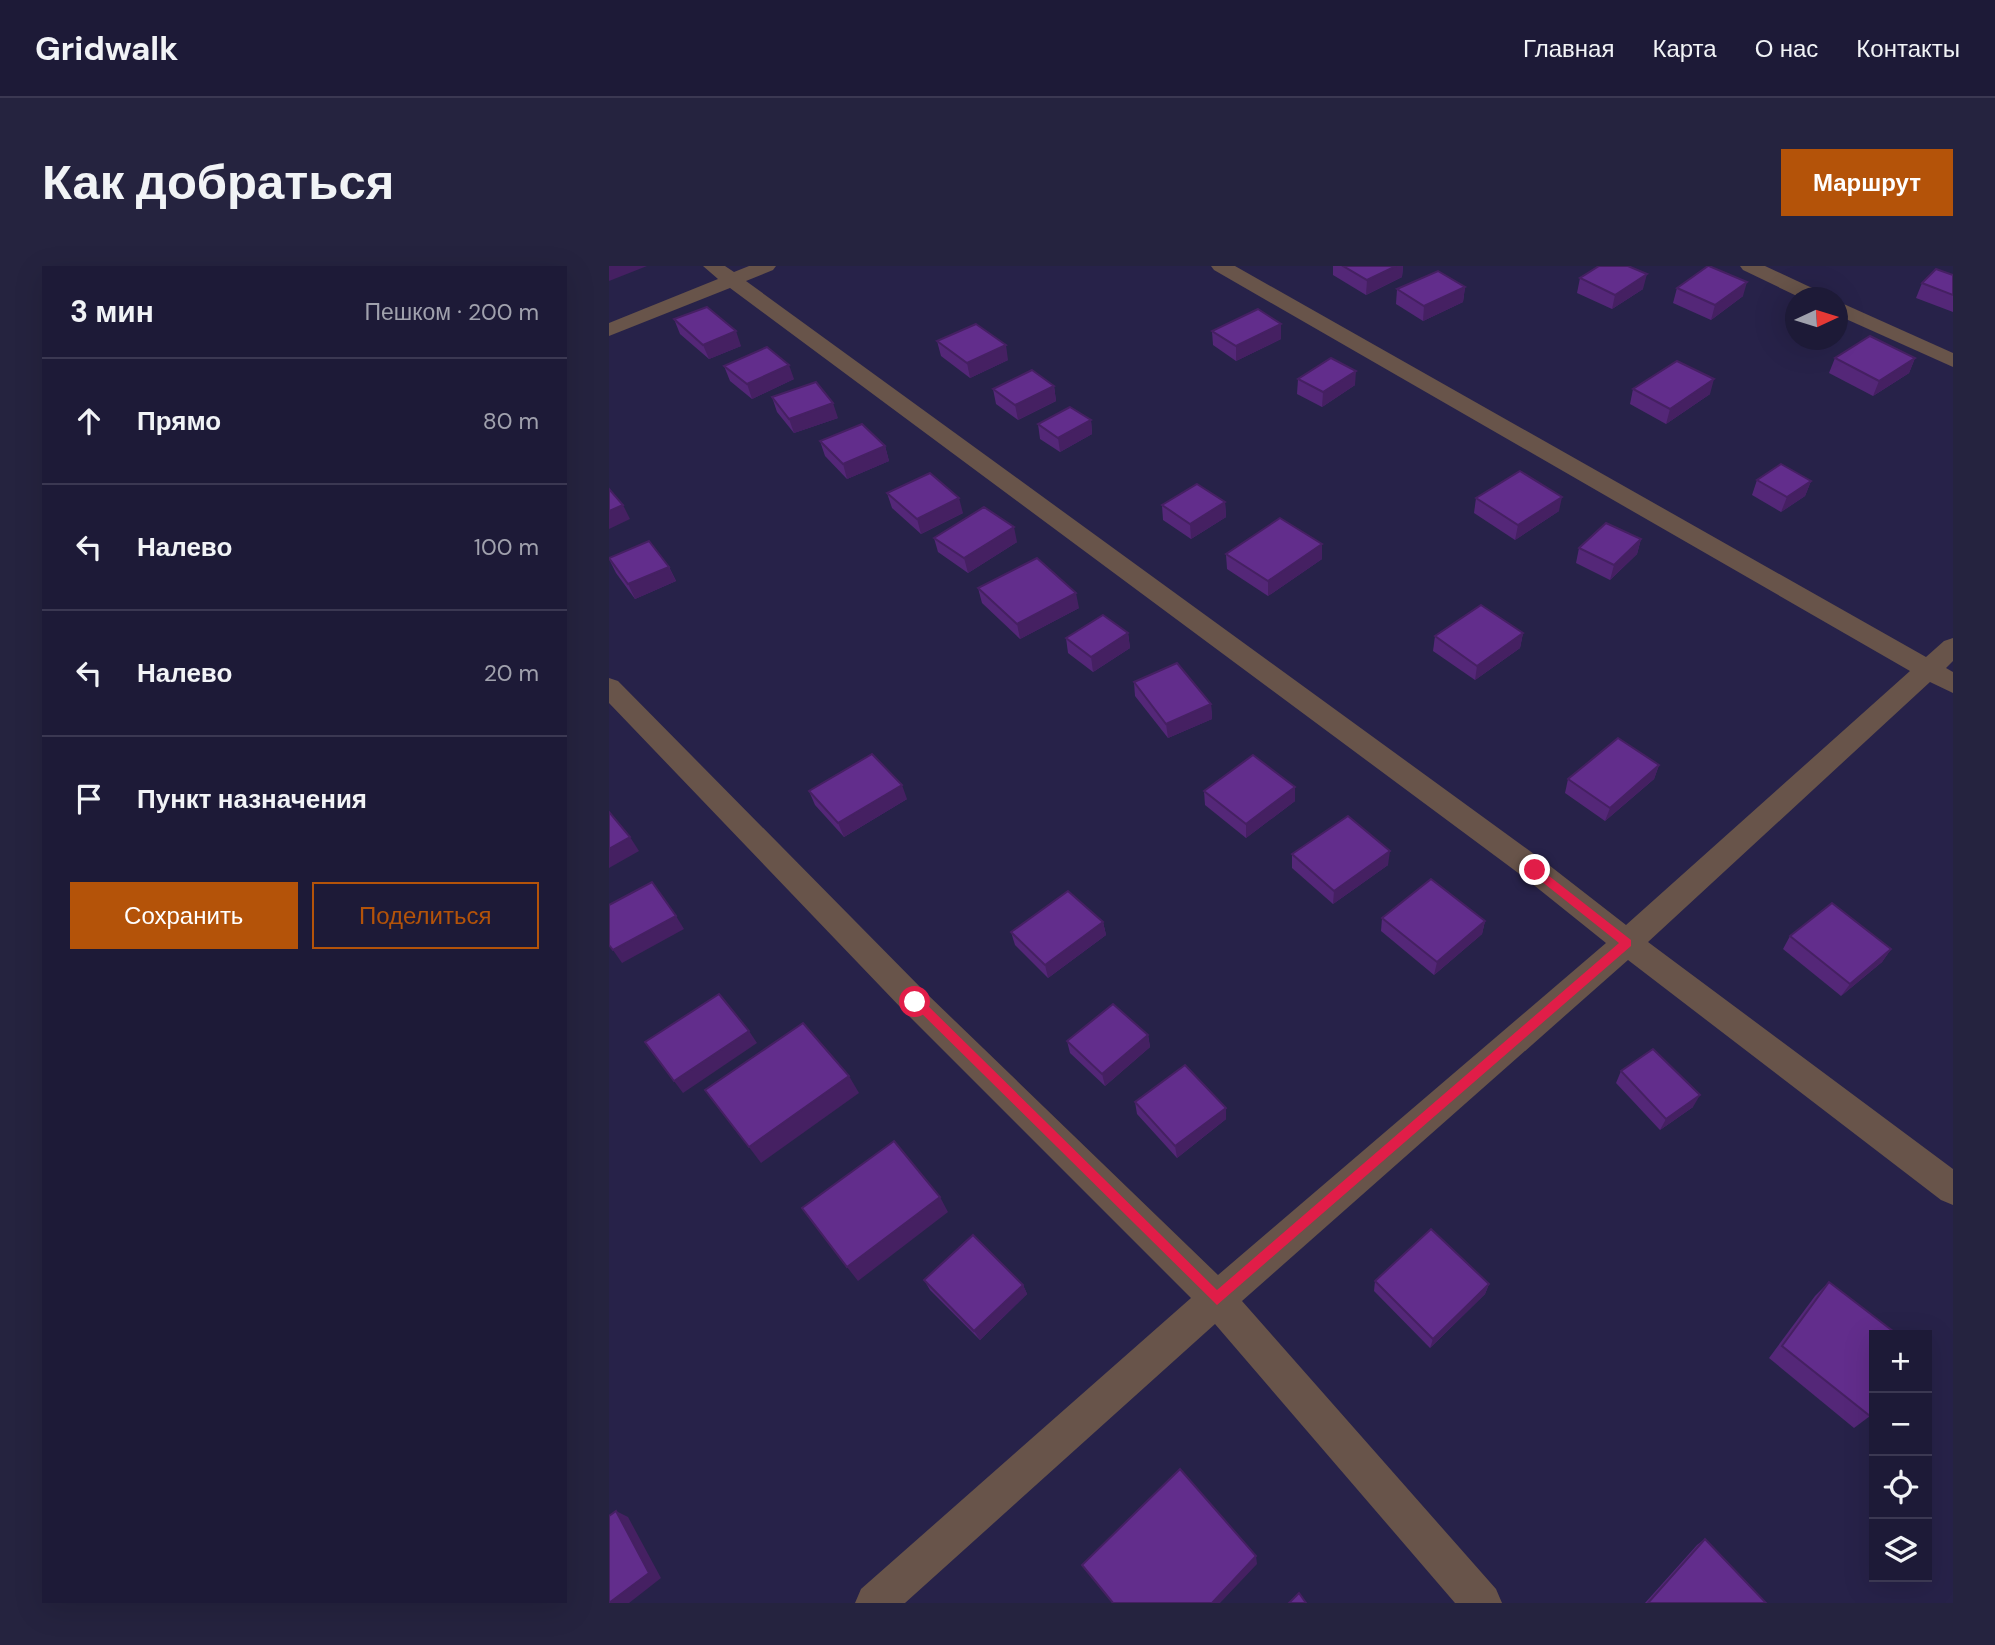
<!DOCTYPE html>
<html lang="ru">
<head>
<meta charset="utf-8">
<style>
  :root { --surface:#1d1a37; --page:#25233f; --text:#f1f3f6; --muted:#a0a1ad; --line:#3b3852; --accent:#b45309 }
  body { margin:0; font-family:"DM Sans",sans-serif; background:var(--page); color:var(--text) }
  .controls { position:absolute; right:21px; bottom:21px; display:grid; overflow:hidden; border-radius:0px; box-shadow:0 7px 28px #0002 }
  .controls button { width:63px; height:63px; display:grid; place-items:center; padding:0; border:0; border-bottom:2px solid var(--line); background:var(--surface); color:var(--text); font:35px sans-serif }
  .compass { position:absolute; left:1176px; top:21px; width:63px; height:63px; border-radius:50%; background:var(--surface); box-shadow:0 7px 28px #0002; rotate:86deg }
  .stop { position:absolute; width:21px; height:21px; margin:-16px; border:5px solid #e11d48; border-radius:50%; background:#fff }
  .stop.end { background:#e11d48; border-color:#fff; box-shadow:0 2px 7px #0008 }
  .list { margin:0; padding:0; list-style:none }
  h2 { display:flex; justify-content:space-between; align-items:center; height:91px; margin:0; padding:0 28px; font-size:30px }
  h2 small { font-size:23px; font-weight:400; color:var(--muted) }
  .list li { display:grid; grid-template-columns:46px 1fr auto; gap:21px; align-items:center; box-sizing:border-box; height:126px; padding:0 28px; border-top:2px solid var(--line) }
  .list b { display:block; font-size:26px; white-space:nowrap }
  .list em { font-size:23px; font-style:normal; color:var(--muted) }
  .actions { display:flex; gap:14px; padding:21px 28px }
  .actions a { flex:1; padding:16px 0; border:2px solid var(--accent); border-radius:0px; text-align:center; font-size:24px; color:var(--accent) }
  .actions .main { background:var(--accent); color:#fff }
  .icon { flex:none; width:38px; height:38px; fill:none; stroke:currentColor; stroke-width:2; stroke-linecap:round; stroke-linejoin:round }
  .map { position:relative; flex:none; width:1344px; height:1337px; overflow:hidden; border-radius:0px }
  header { display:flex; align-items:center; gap:42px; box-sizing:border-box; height:98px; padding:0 35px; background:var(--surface); border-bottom:2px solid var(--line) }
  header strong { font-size:33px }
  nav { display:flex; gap:38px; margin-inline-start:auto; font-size:24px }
  .intro { display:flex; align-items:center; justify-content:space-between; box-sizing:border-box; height:168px; padding:0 42px }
  h1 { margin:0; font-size:49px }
  .button { padding:18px 32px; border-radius:0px; background:var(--accent); color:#fff; font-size:24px; font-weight:700 }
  main { display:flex; gap:42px; padding:0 42px }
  aside { flex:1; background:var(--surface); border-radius:0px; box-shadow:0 7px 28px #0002 }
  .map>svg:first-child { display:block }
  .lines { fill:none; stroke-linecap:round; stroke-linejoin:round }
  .minor { fill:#68544a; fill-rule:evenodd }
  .wall { fill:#542778 }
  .shaded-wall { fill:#452062 }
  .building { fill:#622d8c; stroke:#452062; stroke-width:2 }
  .route { fill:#e11d48 }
</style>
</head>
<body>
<header>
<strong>Gridwalk</strong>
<nav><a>Главная</a><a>Карта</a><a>О нас</a><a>Контакты</a></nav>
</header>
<div class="intro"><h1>Как добраться</h1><a class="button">Маршрут</a></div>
<main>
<aside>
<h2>3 мин<small>Пешком · 200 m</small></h2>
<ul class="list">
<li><svg class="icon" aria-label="ahead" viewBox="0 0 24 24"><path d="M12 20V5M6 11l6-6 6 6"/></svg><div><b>Прямо</b></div><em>80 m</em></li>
<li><svg class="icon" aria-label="left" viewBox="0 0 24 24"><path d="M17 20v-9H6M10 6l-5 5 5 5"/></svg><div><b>Налево</b></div><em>100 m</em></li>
<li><svg class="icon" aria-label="left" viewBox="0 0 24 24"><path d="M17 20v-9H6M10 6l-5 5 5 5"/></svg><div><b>Налево</b></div><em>20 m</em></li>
<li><svg class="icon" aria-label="arrive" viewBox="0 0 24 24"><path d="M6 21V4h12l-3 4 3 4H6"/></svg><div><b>Пункт назначения</b></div></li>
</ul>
<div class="actions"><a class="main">Сохранить</a><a>Поделиться</a></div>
</aside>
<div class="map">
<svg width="1344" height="1337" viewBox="0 0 1344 1337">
  <rect width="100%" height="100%" fill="#272249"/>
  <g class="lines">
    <g class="minor">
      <path d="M94,0H116L125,6L140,0H167L164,4L137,15L936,596L1017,659L1301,405L605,4L602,0H626L1317,391L1335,375L1344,372V395L1337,402L1344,406V427L1321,416L1039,676L1344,903V939L1332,934L1019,694L633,1035L887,1323L893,1337H846L606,1058L296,1337H246L252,1323L582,1032L295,745L0,437V412L9,415L317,727L609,1009L997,677L916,612L121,22L0,70V57L109,13Z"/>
      <path d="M1131,0H1156L1216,28L1218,32H1192L1134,4Z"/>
      <path d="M1228,35L1344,87V101L1228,49Z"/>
    </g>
  </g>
  <g class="wall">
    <path d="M724,0H794L793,11L757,29L724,9Z"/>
    <path d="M1344,9V46L1307,32L1313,17Z"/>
    <path d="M971,12L1034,23L1003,43L968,27Z"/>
    <path d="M856,21L854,36L814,55L787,38L788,23Z"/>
    <path d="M1068,22L1134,30L1102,54L1064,37Z"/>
    <path d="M65,53L132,80L100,93L71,68Z"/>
    <path d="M603,65L672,73L627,95L604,79Z"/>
    <path d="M328,75L399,94L361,112L332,90Z"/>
    <path d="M1226,92H1306L1300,107L1264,130L1220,107Z"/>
    <path d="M115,100L185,113L143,133L121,115Z"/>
    <path d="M689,113L746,119L713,141L688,128Z"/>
    <path d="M445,120L447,135L409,154L387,138L384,123Z"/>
    <path d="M1024,123L1101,128L1057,158L1021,138Z"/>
    <path d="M163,131L229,152L185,167L168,146Z"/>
    <path d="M482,154L483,168L451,186L431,173L429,158Z"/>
    <path d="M211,175L276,180L280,195L238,213L216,190Z"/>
    <path d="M1148,214L1202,215L1196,230L1172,246L1143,229Z"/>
    <path d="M278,227L354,247L312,268L283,242Z"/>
    <path d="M867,232L950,245L906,274L865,247Z"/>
    <path d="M616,236L617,251L582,273L554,254L553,239Z"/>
    <path d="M325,272L408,276L359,307L329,286Z"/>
    <path d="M1032,273L1028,288L1001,314L967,297L970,282Z"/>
    <path d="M713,278V293L659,330L618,303L617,288Z"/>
    <path d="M0,293L60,301L67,315L26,333L7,307Z"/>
    <path d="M369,322L470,342L411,373L373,337Z"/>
    <path d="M519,367L521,382L484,406L459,387L457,372Z"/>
    <path d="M914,367L911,382L866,414L824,385L826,370Z"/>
    <path d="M525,416L602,438L603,453L559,472L526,430Z"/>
    <path d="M1050,499L1045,513L996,555L956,527L959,513Z"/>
    <path d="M686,521V535L637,572L596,539L595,525Z"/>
    <path d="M200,525L298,533L235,571L206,539Z"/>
    <path d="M683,588L779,599L724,638L683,602Z"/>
    <path d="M773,652L876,655L873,668L825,709L772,665Z"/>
    <path d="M494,656L497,669L439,712L406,679L402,666Z"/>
    <path d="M1181,670L1282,683L1273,696L1232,730L1174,683Z"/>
    <path d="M539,769L541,781L496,820L461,787L458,775Z"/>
    <path d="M1012,805L1084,841L1051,864L1007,817Z"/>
    <path d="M526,836L617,842V853L568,892L528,848Z"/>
    <path d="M315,1014L414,1019L418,1028L371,1074L321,1024Z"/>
    <path d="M766,1015L880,1018L876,1028L821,1082L765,1025Z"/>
    <path d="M1220,1016L1261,1150L1245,1162L1160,1092L1206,1030Z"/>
    <path d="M1096,1273L1157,1337H1036L1088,1279Z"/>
  </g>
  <g class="shaded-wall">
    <path d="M0,0H38L0,15Z"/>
    <path d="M787,0H794L793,11L757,29L758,14Z"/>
    <path d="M1038,8L1034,23L1003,43L1006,29Z"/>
    <path d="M1138,16L1134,30L1102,54L1106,39Z"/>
    <path d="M856,21L854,36L814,55L815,40Z"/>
    <path d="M672,58V73L627,95V80Z"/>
    <path d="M127,65L132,80L100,93L94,79Z"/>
    <path d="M397,79L399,94L361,112L358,97Z"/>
    <path d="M1306,92L1300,107L1264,130L1270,115Z"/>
    <path d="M180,99L185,113L143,133L138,118Z"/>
    <path d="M747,105L746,119L713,141L714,126Z"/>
    <path d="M1105,113L1101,128L1057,158L1061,143Z"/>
    <path d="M445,120L447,135L409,154L406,139Z"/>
    <path d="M224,137L229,152L185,167L180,153Z"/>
    <path d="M482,154L483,168L451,186L449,172Z"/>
    <path d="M276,180L280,195L238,213L234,198Z"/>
    <path d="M1202,215L1196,230L1172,246L1178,231Z"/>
    <path d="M953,231L950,245L906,274L909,259Z"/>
    <path d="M350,232L354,247L312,268L308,253Z"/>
    <path d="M616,236L617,251L582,273L581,258Z"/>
    <path d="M14,239L21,253L0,263V245Z"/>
    <path d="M405,261L408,276L359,307L355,292Z"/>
    <path d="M1032,273L1028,288L1001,314L1005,299Z"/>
    <path d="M713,278V293L659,330V315Z"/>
    <path d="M60,301L67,315L26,333L19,318Z"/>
    <path d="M467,327L470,342L411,373L408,358Z"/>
    <path d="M519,367L521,382L484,406L482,391Z"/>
    <path d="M914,367L911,382L866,414L868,400Z"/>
    <path d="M602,438L603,453L559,472L557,458Z"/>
    <path d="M1050,499L1045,513L996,555L1001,542Z"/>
    <path d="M293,519L298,533L235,571L229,557Z"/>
    <path d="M686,521V535L637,572V558Z"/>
    <path d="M21,571L30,585L0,602V583Z"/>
    <path d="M781,585L779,599L724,638L725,625Z"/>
    <path d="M67,650L75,663L13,697L4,684Z"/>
    <path d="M876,655L873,668L825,709L828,696Z"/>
    <path d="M494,656L497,669L439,712L436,699Z"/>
    <path d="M1282,683L1273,696L1232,730L1241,718Z"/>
    <path d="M140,765L148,777L74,827L65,815Z"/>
    <path d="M539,769L541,781L496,820L493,808Z"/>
    <path d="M240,810L250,827L152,897L140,881Z"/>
    <path d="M1091,829L1084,841L1051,864L1057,853Z"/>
    <path d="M617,842V853L568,892L566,880Z"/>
    <path d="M331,931L339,946L249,1015L238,1001Z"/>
    <path d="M880,1018L876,1028L821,1082L824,1073Z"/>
    <path d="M414,1019L418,1028L371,1074L365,1065Z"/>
    <path d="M7,1245L19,1251L52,1312L20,1337H0Z"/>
    <path d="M647,1290L648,1298L611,1337H603Z"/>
  </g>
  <g class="building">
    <path d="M734,0H787L758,14Z"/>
    <path d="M990,0H1019L1038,8L1006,29L971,12Z"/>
    <path d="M1099,0H1100L1138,16L1106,39L1068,22Z"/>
    <path d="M1327,3L1344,9V29L1313,17Z"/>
    <path d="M829,5L856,21L815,40L788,23Z"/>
    <path d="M98,41L127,65L94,79L65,53Z"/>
    <path d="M649,43L672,58L627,80L603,65Z"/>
    <path d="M367,58L397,79L358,97L328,75Z"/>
    <path d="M1261,70L1306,92L1270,115L1226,92Z"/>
    <path d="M158,81L180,99L138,118L115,100Z"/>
    <path d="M722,92L747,105L714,126L689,113Z"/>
    <path d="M1068,95L1105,113L1061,143L1024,123Z"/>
    <path d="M423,104L445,120L406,139L384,123Z"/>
    <path d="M207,116L224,137L180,153L163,131Z"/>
    <path d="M461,141L482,154L449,172L429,158Z"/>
    <path d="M253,158L276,180L234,198L211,175Z"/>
    <path d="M1172,198L1202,215L1178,231L1148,214Z"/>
    <path d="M911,205L953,231L909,259L867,232Z"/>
    <path d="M321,207L350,232L308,253L278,227Z"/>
    <path d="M588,218L616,236L581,258L553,239Z"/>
    <path d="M0,223L14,239L0,245Z"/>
    <path d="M375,241L405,261L355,292L325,272Z"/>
    <path d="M671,252L713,278L659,315L617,288Z"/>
    <path d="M997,257L1032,273L1005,299L970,282Z"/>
    <path d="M40,275L60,301L19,318L0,292Z"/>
    <path d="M428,292L467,327L408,358L369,322Z"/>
    <path d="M872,339L914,367L868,400L826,370Z"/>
    <path d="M494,349L519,367L482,391L457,372Z"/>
    <path d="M568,397L602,438L557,458L525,416Z"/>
    <path d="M1009,472L1050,499L1001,542L959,513Z"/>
    <path d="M263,488L293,519L229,557L200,525Z"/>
    <path d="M644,489L686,521L637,558L595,525Z"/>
    <path d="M0,546L21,571L0,583Z"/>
    <path d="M739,550L781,585L725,625L683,588Z"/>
    <path d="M822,613L876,655L828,696L773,652Z"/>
    <path d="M43,616L67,650L4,684L0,679V639Z"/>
    <path d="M459,625L494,656L436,699L402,666Z"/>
    <path d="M1223,637L1282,683L1241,718L1181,670Z"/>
    <path d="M110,728L140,765L65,815L36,776Z"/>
    <path d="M504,738L539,769L493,808L458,775Z"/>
    <path d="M194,757L240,810L140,881L96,824Z"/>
    <path d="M1044,783L1091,829L1057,853L1012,805Z"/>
    <path d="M576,799L617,842L566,880L526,836Z"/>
    <path d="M285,875L331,931L238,1001L193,942Z"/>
    <path d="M822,963L880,1018L824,1073L766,1015Z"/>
    <path d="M364,969L414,1019L365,1065L315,1014Z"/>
    <path d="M1220,1016L1289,1069H1265V1144L1261,1150L1173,1080Z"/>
    <path d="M571,1203L647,1290L603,1337H504L473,1299Z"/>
    <path d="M7,1245L40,1307L0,1337V1250Z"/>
    <path d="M1096,1273L1157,1337H1039Z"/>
    <path d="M690,1327L697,1337H680Z"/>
  </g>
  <path class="route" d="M926,599L1022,674V680L608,1039L301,736L302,732H311L608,1024L1010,677L922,607V601Z"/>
</svg>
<div class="controls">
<button>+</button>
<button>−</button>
<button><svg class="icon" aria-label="locate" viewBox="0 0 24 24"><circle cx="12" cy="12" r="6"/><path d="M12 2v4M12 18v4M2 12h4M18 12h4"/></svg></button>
<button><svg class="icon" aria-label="layers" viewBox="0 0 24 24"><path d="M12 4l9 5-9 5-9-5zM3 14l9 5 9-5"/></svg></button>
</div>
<svg class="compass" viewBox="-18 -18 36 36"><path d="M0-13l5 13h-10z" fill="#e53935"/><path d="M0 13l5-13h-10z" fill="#a0a1ad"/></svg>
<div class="stop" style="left:306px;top:736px"></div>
<div class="stop end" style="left:926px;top:604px"></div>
</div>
</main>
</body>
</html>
